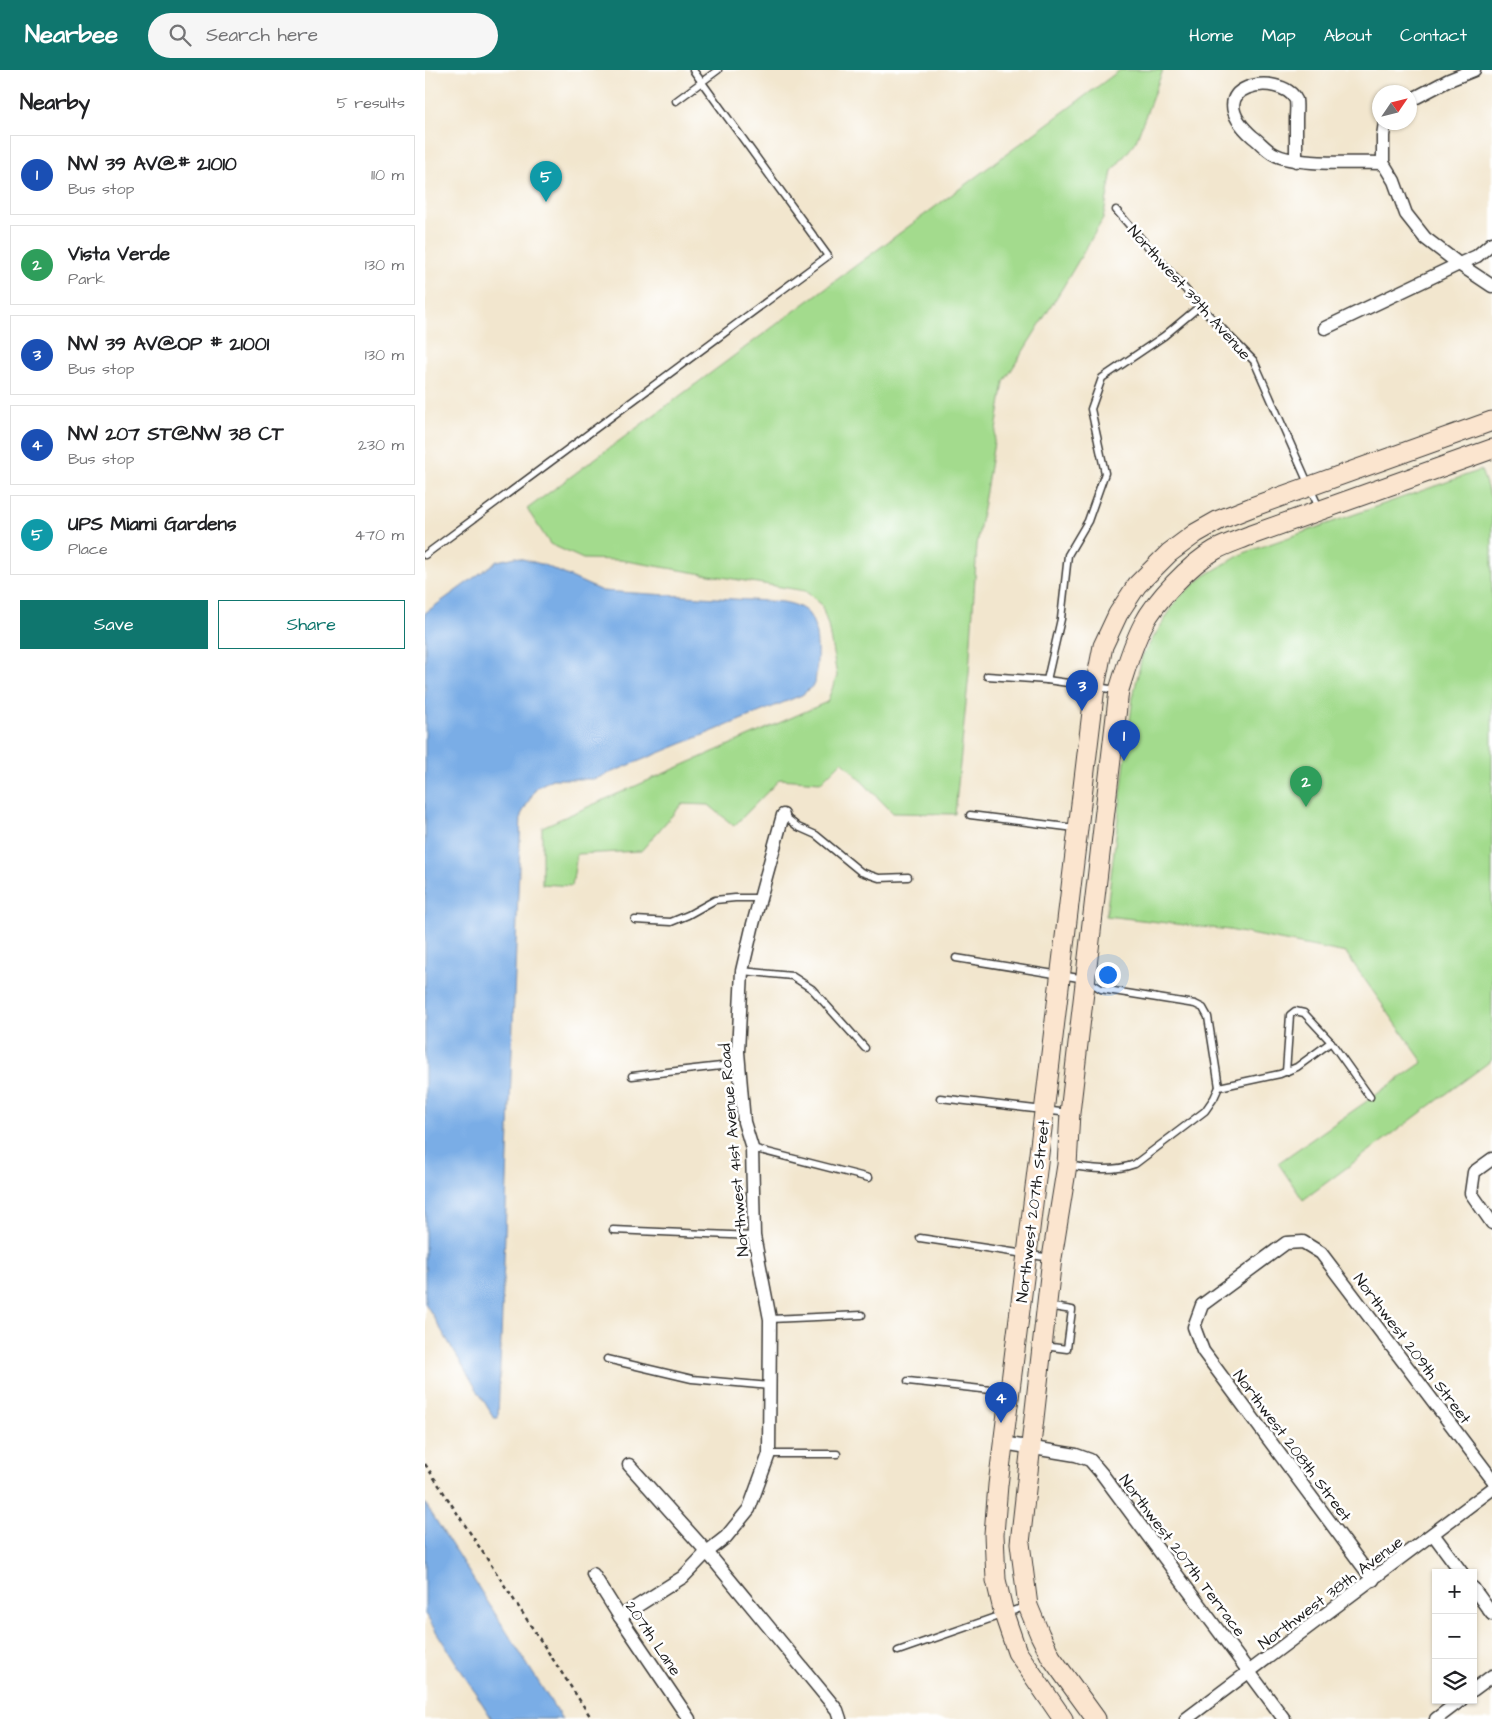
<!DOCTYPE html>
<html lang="en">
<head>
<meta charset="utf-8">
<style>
  :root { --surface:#fff; --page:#f6f6f6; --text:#202124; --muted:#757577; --line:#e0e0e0; --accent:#0f766e }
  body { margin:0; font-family:"Architects Daughter",sans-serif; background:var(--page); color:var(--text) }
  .controls { position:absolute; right:15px; bottom:15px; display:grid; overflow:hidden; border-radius:0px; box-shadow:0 1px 4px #0004 }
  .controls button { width:45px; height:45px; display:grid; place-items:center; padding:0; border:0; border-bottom:1px solid var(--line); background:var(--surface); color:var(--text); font:25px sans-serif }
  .compass { position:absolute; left:947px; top:15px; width:45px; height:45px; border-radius:50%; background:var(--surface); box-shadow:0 1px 4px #0004; rotate:55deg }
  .you { position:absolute; left:682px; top:904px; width:18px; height:18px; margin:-12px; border:4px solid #fff; border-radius:50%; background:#1a73e8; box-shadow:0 0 0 8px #1a73e833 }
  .badge { display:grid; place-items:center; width:32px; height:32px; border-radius:50%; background:var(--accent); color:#fff; font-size:16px; font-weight:700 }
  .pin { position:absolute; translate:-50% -41px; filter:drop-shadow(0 1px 2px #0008) }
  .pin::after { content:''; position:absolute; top:26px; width:18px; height:15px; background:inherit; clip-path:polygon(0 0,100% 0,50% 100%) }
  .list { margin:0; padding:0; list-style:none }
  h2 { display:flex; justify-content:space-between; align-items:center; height:65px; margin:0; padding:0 20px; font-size:21px }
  h2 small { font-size:16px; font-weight:400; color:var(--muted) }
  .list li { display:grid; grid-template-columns:32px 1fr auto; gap:15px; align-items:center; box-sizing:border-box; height:80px; margin:0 10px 10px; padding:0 10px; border:1px solid var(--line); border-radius:0px }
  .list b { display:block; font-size:19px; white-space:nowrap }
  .list p { margin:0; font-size:16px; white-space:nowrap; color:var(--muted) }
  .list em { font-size:16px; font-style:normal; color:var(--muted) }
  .actions { display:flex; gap:10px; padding:15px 20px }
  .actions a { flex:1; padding:11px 0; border:1px solid var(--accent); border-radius:0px; text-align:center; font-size:18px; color:var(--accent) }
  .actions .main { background:var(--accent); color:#fff }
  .icon { flex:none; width:28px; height:28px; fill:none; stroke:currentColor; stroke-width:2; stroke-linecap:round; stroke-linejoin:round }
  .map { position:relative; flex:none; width:1067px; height:1649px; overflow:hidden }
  header { display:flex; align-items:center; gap:30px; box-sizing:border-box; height:70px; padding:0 25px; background:var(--accent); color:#fff }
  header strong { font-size:24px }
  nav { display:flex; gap:28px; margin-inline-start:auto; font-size:18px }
  .search { width:350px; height:45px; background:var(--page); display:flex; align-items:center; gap:12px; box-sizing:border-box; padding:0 18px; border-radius:28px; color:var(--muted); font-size:19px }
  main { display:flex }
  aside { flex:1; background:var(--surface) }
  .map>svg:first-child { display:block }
  .green { fill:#a3db8d; stroke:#607c54 }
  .water { fill:#7aade6; stroke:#4b6481 }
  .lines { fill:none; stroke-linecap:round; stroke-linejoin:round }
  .lane-casing { stroke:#3c3a37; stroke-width:9 }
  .street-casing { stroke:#3c3a37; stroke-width:15 }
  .secondary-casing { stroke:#3c3a37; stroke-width:21 }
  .path { stroke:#3c3a37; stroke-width:2.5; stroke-dasharray:4 4; stroke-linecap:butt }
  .lane { stroke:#fff; stroke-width:6 }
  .street { stroke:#fff; stroke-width:12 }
  .secondary { stroke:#fbe5cf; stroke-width:19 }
  .labels { text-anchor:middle; stroke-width:5; stroke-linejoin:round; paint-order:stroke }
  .street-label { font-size:16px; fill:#1c1c1c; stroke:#fff }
</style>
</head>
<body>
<header>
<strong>Nearbee</strong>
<div class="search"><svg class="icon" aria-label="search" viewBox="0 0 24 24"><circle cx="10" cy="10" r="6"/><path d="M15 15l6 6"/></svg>Search here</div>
<nav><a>Home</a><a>Map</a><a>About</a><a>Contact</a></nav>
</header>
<main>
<aside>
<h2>Nearby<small>5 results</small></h2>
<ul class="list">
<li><span class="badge" style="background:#1a4fb4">1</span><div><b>NW 39 AV@# 21010</b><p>Bus stop</p></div><em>110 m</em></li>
<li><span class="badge" style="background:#2e9e5b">2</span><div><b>Vista Verde</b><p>Park</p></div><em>130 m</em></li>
<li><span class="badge" style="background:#1a4fb4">3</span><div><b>NW 39 AV@OP # 21001</b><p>Bus stop</p></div><em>130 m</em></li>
<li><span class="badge" style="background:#1a4fb4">4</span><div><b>NW 207 ST@NW 38 CT</b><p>Bus stop</p></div><em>230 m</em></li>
<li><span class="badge" style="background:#0f9aa8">5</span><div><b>UPS Miami Gardens</b><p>Place</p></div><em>470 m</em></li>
</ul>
<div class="actions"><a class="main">Save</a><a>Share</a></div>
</aside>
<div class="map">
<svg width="1067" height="1649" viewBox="0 0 1067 1649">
  <rect width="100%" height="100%" fill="#fff"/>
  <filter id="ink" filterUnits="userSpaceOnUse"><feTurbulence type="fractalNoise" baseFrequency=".02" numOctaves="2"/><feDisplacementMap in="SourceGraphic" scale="10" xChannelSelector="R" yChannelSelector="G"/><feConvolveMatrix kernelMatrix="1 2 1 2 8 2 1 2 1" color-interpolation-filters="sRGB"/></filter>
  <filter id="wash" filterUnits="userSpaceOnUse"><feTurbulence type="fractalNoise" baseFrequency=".0096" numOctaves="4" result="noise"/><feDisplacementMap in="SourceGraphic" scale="20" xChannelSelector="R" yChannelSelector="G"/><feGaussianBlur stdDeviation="1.12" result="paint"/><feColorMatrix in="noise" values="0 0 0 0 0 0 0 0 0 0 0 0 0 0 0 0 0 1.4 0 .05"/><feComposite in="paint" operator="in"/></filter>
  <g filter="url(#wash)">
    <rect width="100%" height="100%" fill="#f2e6ce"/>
    <g class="green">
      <path d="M695,0H738L710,73L687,101L678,149L638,217L579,312L552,475L544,603L530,744L468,743L417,691L396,712L355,709L309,756L284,735L257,734L216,781L152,784L147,816L117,814V757L402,632L412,606L403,555L396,534L380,521L195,490L158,489L125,474L102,439Z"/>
      <path d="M1056,400L1067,431V990L878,1130L853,1093L998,992L921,883L804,860L681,846L708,627L717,586L753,528L779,506L819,483Z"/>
    </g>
    <g class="water">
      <path d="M91,487L119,495L177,521L358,532C368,534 376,536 383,543C396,559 392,596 390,614L377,625L170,709H127L111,718L96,745L73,1348H69L0,1233V543L72,491Z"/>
      <path d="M0,1433L137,1649H67L0,1544Z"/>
    </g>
  </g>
  <g filter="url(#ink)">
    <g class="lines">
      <defs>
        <g id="lane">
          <path d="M251,31L293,0"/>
          <path d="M691,140L775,236L829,291L894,438"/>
          <path d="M0,485L403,186L268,0"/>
          <path d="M562,606L622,610L692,620"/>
          <path d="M622,610L636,549L643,485L663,451L680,403L666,339L677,308L739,266L775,236"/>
          <path d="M358,745L373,757L391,765L436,802L454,808L483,807"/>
          <path d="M545,745L650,758"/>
          <path d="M210,850L246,852L263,845L290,830L310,828H335"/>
          <path d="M531,888L660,909L676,919L770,934L778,938L783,947L794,1017"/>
          <path d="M317,901L367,906L387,919L440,978"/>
          <path d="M861,1002L865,945L870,941L879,943L906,972"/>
          <path d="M207,1006L314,994"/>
          <path d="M515,1028L644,1043"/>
          <path d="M327,1078L444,1108"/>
          <path d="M643,1095C666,1099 688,1102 710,1094L780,1041L789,1028L794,1017L855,1004L872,997L906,972L945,1027"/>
          <path d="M188,1160L329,1166"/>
          <path d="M495,1168L626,1188"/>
          <path d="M345,1249L437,1245"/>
          <path d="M619,1276L642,1279L647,1240L622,1236"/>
          <path d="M182,1289L267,1309L345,1316"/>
          <path d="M483,1311L584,1322"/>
          <path d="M344,1384H412"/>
          <path d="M473,1581L602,1536"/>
        </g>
        <g id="street">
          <path d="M984,31L1024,10L1049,0"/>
          <path d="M871,91C871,77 871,63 871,49C871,43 872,36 871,30C856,0 770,15 828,67C835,72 841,80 849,84C870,96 932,92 958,93L969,111L981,144L1000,168L1034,194L1052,186L1067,173"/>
          <path d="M958,93V66L960,52"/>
          <path d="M900,258L1034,194L1067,216"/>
          <path d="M1067,1089L1049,1102L1046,1123L1067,1153"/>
          <path d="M578,1373L651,1385L665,1390L677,1404L859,1649"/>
          <path d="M204,1395L282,1482L412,1640L415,1649"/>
          <path d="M1008,1464L1037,1503"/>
          <path d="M168,1504L195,1547L264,1649"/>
          <path d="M948,1510L778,1281L769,1257L777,1235L861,1173L878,1172L896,1183L1067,1409"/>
          <path d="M1048,1518L1067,1544"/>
          <path d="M195,1547L258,1507L282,1482L301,1467L324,1439L344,1384L345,1249L329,1166L327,1078L319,1052L313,982L317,901L328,854L358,745"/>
          <path d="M1048,1620L1067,1606"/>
          <path d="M761,1649L1067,1419"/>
          <path d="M1011,1649L1036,1630"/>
        </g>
        <g id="secondary">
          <path d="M638,1649L592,1582L579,1544L571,1510L569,1464L573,1415L602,1184L670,617L678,576L693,544L712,515L744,483L771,463L794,450L827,437L1067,351"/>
          <path d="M671,1649L626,1587L615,1565L603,1536L595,1473L627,1188L642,1095L645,1043L694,620C701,598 707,576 718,555C731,530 765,494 790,480C801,474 814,470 826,465L1067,379"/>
        </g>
      </defs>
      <use href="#lane" class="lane-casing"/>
      <use href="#street" class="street-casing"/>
      <use href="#secondary" class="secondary-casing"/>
      <path class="path" d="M0,1394L167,1649"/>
      <use href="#lane" class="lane"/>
      <use href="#street" class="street"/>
      <use href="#secondary" class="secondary"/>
    </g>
  </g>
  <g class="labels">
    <g class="street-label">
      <text transform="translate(765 222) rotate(48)" y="6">Northwest 39th Avenue</text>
      <text transform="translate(308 1080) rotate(-95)" y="6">Northwest 41st Avenue Road</text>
      <text transform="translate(607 1141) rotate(-83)" y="6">Northwest 207th Street</text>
      <text transform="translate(988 1278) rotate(53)" y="6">Northwest 209th Street</text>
      <text transform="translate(868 1375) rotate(53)" y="6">Northwest 208th Street</text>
      <text transform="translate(758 1485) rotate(53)" y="6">Northwest 207th Terrace</text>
      <text transform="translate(905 1522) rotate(-37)" y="6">Northwest 38th Avenue</text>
      <text transform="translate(229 1568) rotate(56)" y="6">207th Lane</text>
    </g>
  </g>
</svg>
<div class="controls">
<button>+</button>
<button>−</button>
<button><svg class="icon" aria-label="layers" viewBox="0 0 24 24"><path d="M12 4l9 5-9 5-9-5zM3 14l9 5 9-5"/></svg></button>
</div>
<svg class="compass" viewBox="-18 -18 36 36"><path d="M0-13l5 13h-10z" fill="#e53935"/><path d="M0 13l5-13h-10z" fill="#757577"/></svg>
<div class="you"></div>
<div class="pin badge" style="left:699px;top:691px;background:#1a4fb4">1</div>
<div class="pin badge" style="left:881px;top:737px;background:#2e9e5b">2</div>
<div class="pin badge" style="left:657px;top:641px;background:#1a4fb4">3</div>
<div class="pin badge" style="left:576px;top:1353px;background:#1a4fb4">4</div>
<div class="pin badge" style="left:121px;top:132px;background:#0f9aa8">5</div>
</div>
</main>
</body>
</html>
